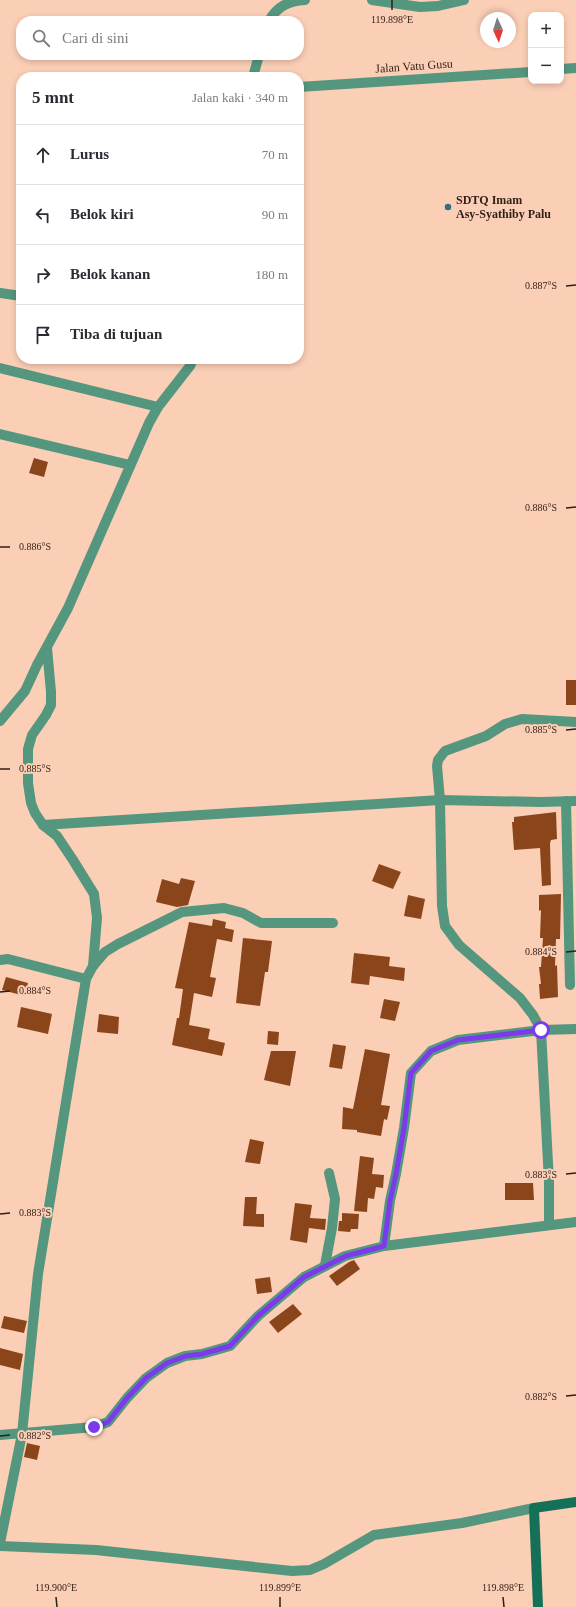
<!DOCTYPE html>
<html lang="id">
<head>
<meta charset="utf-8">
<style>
  :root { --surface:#fff; --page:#f7f7f7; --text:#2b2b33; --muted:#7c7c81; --line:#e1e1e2 }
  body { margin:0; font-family:Georgia,serif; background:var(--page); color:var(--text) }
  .controls { position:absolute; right:12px; top:12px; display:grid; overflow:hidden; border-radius:8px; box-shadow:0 2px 6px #0003 }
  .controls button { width:36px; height:36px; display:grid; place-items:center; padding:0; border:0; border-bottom:1px solid var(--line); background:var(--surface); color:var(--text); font:20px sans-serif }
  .compass { position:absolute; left:480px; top:12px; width:36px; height:36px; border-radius:50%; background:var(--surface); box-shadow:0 2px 6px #0003; rotate:176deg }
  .stop { position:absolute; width:12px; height:12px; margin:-9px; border:3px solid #7c3aed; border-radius:50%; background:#fff }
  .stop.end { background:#7c3aed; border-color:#fff; box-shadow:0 1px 4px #0008 }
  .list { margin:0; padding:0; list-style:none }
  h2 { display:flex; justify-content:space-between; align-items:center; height:52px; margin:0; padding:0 16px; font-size:17px }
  h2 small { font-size:13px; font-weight:400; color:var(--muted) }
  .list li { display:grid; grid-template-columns:26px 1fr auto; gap:12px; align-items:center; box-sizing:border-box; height:60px; padding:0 16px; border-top:1px solid var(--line) }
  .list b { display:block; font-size:15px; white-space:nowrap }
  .list em { font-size:13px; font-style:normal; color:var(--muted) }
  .icon { flex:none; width:22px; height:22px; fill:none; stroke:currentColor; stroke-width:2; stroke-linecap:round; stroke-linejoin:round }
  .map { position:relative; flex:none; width:576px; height:1607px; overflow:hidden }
  .search { position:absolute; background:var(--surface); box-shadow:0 2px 6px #0003; left:16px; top:16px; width:288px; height:44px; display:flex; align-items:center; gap:10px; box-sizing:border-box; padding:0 14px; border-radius:16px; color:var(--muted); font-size:15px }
  .panel { position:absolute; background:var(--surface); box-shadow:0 2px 6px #0003; left:16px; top:72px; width:288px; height:292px; border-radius:16px }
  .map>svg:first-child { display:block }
  .building { fill:#8b451b }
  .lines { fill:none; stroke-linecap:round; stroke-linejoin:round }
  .street { stroke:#55967f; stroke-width:10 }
  .secondary { stroke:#147157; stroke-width:10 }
  .route { stroke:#7c3aed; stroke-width:5 }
  .ticks { fill:none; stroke:#2f1f16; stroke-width:1.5 }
  .poi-dot { fill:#316b84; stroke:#fbceb6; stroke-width:1.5 }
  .labels { text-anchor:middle; stroke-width:4; stroke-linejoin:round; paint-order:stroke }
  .street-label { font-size:12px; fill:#2f1f16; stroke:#fbceb6 }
  .poi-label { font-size:12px; font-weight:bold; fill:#2f1f16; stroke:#fbceb6; text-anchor:start }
  .ticks-label { font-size:10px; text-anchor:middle; fill:#2f1f16; stroke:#fbceb6; stroke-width:4; stroke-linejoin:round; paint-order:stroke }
</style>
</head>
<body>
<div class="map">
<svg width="576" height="1607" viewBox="0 0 576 1607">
  <rect width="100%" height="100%" fill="#fbceb6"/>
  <g class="building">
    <path d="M34,458L48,462L44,477L29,473Z"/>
    <rect x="566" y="680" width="10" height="25"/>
    <path d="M556,812L557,839L551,840L550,843L551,885L542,886L540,848L514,850L512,822H514V817Z"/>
    <path d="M379,864L401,872L393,889L372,881Z"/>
    <path d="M181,878L195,881L188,905L177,907L156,902L162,879L179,884Z"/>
    <path d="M561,894L560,939H556L555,966L557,965L558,997L540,999L539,984H541L539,967H541L543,938H540L541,910L539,911V895Z"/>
    <path d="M408,895L425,899L421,919L404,916Z"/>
    <path d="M213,919L226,922L225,928L234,930L232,942L217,939L210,977L216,978L212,997L194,993L189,1025L210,1029L208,1039L225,1043L222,1056L172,1045L177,1018H179L183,989L175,988L189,922L212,926Z"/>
    <path d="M243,938L272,941L268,972H265L260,1006L236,1003Z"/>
    <path d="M354,953L390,957L389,966L405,968L404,981L370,976L369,985L351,983Z"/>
    <path d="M6,977L28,983L25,996L2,990Z"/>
    <path d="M384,999L400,1002L395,1021L380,1018Z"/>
    <path d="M21,1007L52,1014L48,1034L17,1027Z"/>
    <path d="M99,1014L119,1017L118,1034L97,1032Z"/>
    <path d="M268,1031L279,1032L278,1045L267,1044Z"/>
    <path d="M333,1044L346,1046L342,1069L329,1067Z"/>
    <path d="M365,1049L390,1054L381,1105L390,1106L387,1120L384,1119L381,1136L357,1132V1130L342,1129L343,1107L353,1109Z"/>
    <path d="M271,1051H296L290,1086L264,1080Z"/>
    <path d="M250,1139L264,1142L260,1164L245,1162Z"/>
    <path d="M360,1156L374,1158L372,1174L384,1175L383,1188L376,1187L374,1199L368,1198L367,1212L354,1211Z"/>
    <path d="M505,1183H533L534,1200H505Z"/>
    <path d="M245,1197H257L256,1214H264V1227L243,1226Z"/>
    <path d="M295,1203L312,1205L310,1218L326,1219L325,1230L309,1228L307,1243L290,1240Z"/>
    <path d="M342,1213L359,1214L358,1229H351L350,1232L338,1231L339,1221H342Z"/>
    <path d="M354,1260L360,1269L337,1286L329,1276L349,1262Z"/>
    <path d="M270,1277L272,1292L257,1294L255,1279Z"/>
    <path d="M293,1304L302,1314L278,1333L269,1322Z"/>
    <path d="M4,1316L27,1321L24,1333L1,1328Z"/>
    <path d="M0,1348L23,1354L20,1370L0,1365Z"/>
    <path d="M27,1443L40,1446L37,1460L24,1457Z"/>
  </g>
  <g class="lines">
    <g class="street">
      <path d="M372,0L420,7L438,6L464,0"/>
      <path d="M269,21C277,6 289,1 305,0"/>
      <path d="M561,69L576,68"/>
      <path d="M253,77L259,55"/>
      <path d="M299,87L531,72"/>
      <path d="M0,293L21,296"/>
      <path d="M0,368L158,407"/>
      <path d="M0,434L130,465"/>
      <path d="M47,648L51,692V705L46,715L32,735L28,749V783L31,803L35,813L43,825L57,836L73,860L94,894L97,918L93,966"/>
      <path d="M0,721L25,691L37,665L68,608L149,423L158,407L190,366L193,359"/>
      <path d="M566,801L570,985"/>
      <path d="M43,825L440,800L541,802L576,801"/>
      <path d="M0,960L8,959L86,979"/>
      <path d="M549,1225V1182L541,1030L533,1015L520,998L459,945L445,926L442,906L440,800L437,766L438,760L445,751L486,736L505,724L522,719L576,722"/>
      <path d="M384,1246L576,1222"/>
      <path d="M325,1265L332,1228L335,1199L329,1173"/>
      <path d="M0,1435L94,1427L108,1422L127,1398L146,1378L167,1363L185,1356L202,1354L230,1346L258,1316L304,1277L345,1256L384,1246L390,1201L396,1174L404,1128L411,1073L431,1051L458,1040L541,1030L576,1029"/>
      <path d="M0,1543L22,1434L38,1274L86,979L93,966L105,952L118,944L182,912L224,908L243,913L261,923H333"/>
      <path d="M0,1546L96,1550L292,1571L310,1570L324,1564L374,1535L462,1523L534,1508"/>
    </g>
    <path class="secondary" d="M538,1607L534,1508L576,1502"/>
  </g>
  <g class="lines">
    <path class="route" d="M94,1427L108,1422L127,1398L146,1378L167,1363L186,1356L202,1354L230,1346L258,1316L304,1277L346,1256L384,1246L390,1201L396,1174L404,1128L411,1073L431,1051L458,1040L541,1030"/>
  </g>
  <path class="ticks" d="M392,0V10M566,286L576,285M566,508L576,507M0,547H10M566,730L576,729M0,769H10M566,952L576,951M0,992L10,991M566,1174L576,1173M0,1214L10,1213M566,1396L576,1395M0,1436L10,1435M56,1597L57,1607M280,1597V1607M503,1597L504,1607"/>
  <circle class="poi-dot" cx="448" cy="207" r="4"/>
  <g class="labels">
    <g class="street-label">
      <text transform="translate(414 66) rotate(-4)" y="4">Jalan Vatu Gusu</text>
    </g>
    <g class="poi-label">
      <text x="456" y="204">SDTQ Imam<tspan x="456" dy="14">Asy-Syathiby Palu</tspan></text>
    </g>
  </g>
  <g class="ticks-label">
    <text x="392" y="23">119.898°E</text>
    <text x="541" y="289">0.887°S</text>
    <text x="541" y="511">0.886°S</text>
    <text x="35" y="550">0.886°S</text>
    <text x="541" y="733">0.885°S</text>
    <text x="35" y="772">0.885°S</text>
    <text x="541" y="955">0.884°S</text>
    <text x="35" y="994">0.884°S</text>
    <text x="541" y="1178">0.883°S</text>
    <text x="35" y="1216">0.883°S</text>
    <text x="541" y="1400">0.882°S</text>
    <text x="35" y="1439">0.882°S</text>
    <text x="56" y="1591">119.900°E</text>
    <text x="280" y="1591">119.899°E</text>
    <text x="503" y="1591">119.898°E</text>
  </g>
</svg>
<div class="controls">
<button>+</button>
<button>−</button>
</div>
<svg class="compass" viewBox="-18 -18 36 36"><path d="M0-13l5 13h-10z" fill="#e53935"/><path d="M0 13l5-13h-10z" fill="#7c7c81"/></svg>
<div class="stop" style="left:541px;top:1030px"></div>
<div class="stop end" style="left:94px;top:1427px"></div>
<div class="search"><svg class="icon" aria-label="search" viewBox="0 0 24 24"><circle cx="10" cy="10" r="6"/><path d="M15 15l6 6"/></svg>Cari di sini</div>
<section class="panel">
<h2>5 mnt<small>Jalan kaki · 340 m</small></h2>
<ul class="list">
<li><svg class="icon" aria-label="ahead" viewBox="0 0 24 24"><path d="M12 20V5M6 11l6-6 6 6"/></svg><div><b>Lurus</b></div><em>70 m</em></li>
<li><svg class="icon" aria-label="left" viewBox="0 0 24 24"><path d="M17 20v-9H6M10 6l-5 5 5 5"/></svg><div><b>Belok kiri</b></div><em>90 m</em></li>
<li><svg class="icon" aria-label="right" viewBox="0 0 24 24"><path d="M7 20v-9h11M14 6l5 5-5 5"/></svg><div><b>Belok kanan</b></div><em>180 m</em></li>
<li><svg class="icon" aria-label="arrive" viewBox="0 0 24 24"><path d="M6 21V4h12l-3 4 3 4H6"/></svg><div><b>Tiba di tujuan</b></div></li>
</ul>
</section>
</div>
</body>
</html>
